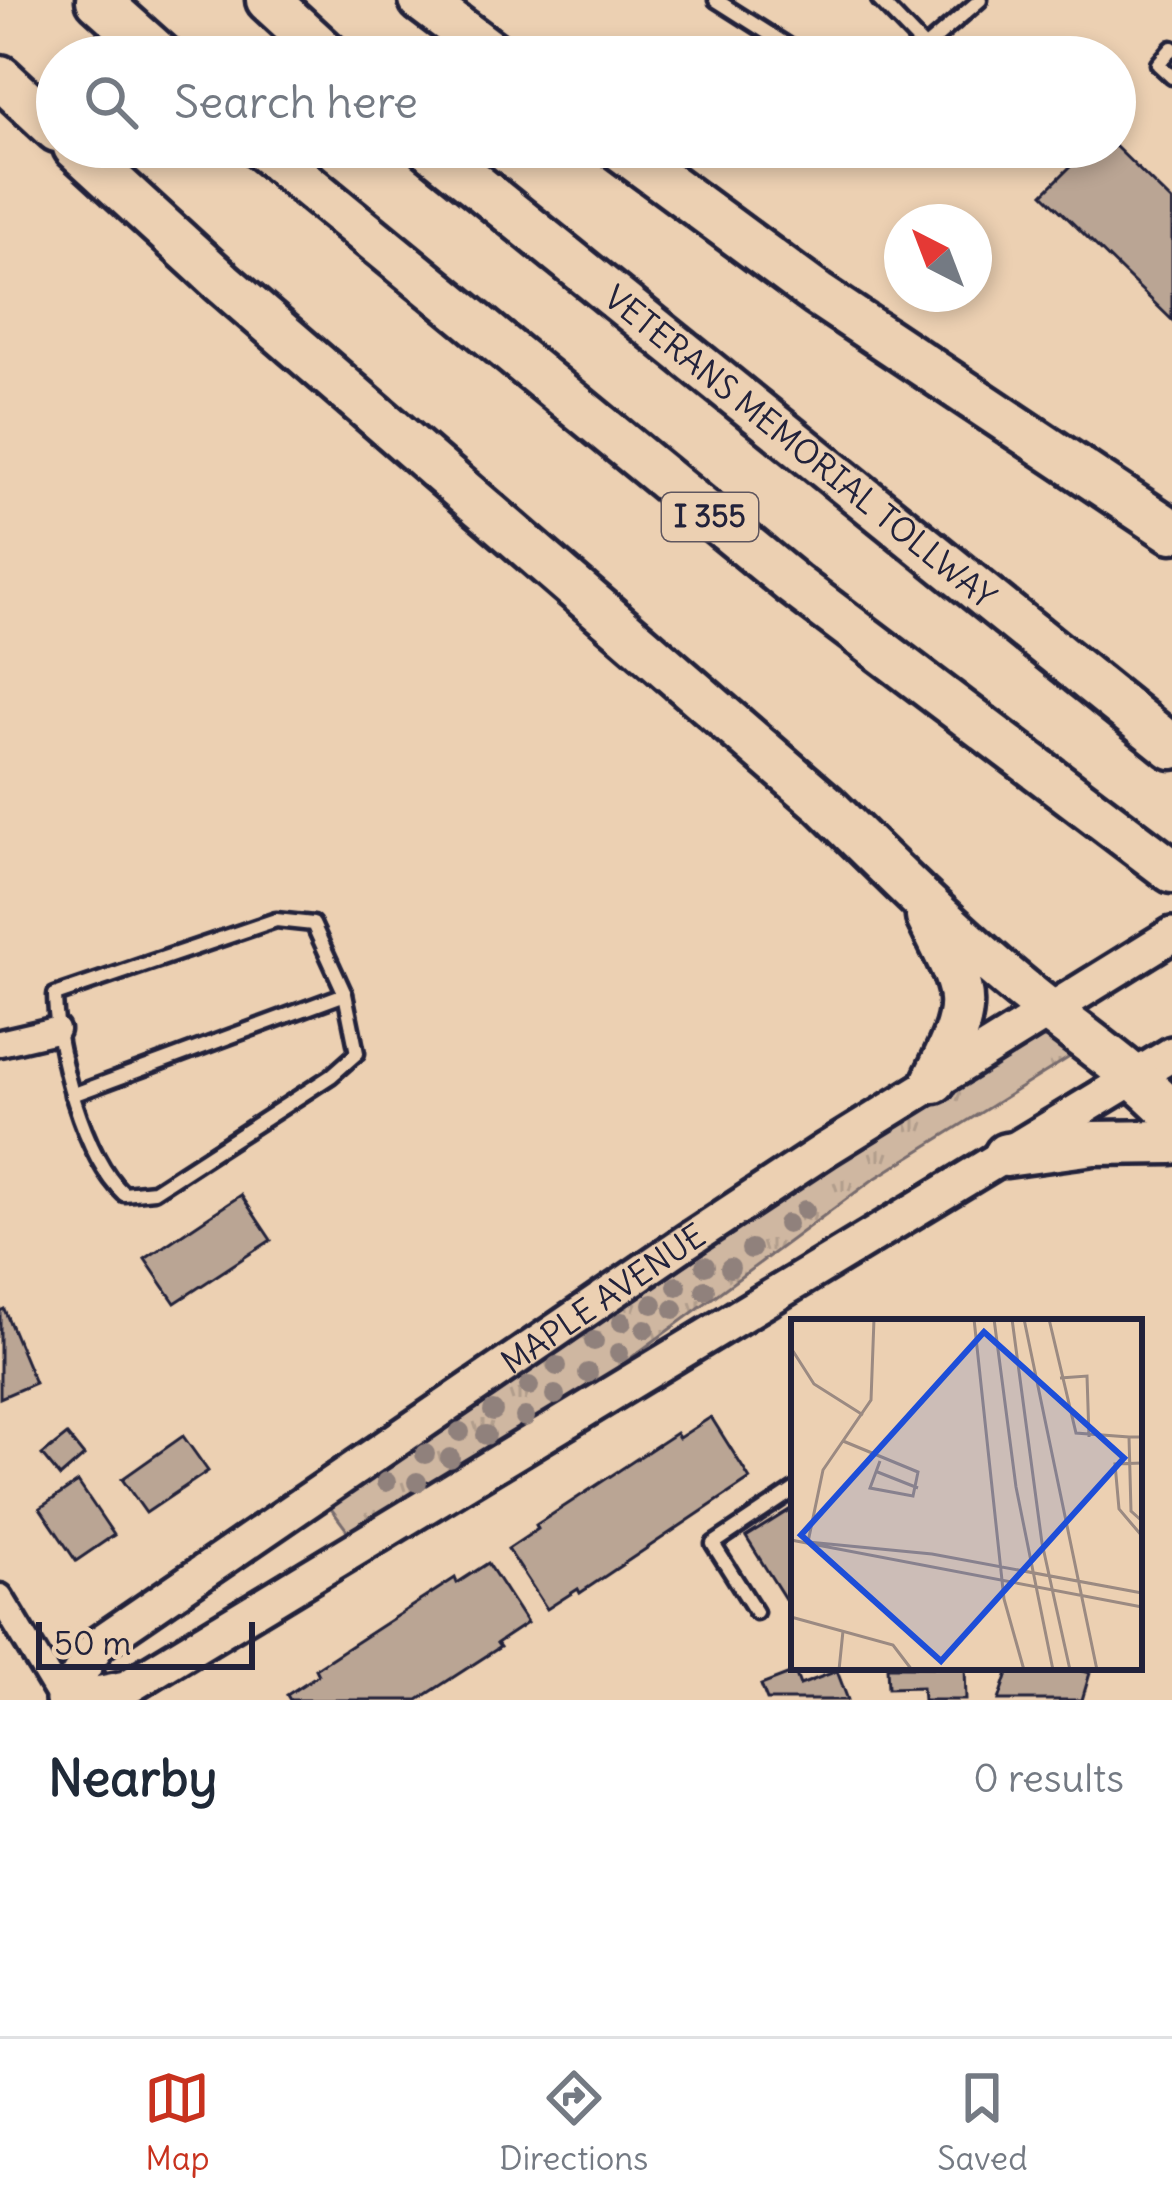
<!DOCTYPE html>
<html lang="en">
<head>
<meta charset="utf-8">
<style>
  :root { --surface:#fff; --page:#f6f6f7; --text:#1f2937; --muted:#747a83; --line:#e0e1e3; --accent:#c8321e }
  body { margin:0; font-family:Delius,sans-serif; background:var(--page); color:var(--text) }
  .compass { position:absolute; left:884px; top:204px; width:108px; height:108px; border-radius:50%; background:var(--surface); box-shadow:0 6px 18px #0003; rotate:318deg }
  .scale { position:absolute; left:36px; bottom:30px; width:219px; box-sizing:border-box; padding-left:12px; border:6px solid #22223b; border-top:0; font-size:33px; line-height:42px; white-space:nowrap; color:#22223b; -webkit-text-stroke:9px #ecd0b2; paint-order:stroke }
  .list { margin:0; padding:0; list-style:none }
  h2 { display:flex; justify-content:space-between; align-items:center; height:156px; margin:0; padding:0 48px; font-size:51px }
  h2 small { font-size:39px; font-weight:400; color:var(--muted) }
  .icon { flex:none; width:66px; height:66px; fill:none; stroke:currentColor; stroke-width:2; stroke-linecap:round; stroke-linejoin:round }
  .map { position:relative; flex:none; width:1172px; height:1700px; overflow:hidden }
  .search { position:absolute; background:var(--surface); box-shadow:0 6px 18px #0003; left:36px; right:36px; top:36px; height:132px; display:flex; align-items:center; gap:30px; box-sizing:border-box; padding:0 42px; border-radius:66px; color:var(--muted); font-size:45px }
  .sheet { height:336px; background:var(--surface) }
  nav { display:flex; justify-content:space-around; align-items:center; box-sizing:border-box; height:168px; border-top:3px solid var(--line); background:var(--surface); font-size:33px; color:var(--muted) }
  nav a { display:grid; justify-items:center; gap:6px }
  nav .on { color:var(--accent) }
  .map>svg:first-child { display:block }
  .grass { fill:url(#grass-tufts); stroke:#786c6e; stroke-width:3 }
  .building { fill:#baa594; stroke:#22223b; stroke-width:3 }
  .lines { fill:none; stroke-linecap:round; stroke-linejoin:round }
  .lane-casing { stroke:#22223b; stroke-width:21 }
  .street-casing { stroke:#22223b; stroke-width:33 }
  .secondary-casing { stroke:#22223b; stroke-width:42 }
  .highway-casing { stroke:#22223b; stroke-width:51 }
  .lane { stroke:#ecd0b2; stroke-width:12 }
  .street { stroke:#ecd0b2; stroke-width:24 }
  .secondary { stroke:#ecd0b2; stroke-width:33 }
  .highway { stroke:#ecd0b2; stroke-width:42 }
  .tree { fill:#90817c }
  .labels { text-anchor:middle; stroke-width:9; stroke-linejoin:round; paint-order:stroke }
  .shield { fill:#ecd0b2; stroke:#5f565f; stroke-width:3 }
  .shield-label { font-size:30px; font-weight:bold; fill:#22223b }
  .street-label { font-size:33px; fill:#22223b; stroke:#ecd0b2 }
  .inset-road { fill:none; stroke:#9b8a82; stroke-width:3 }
  .view { fill:#1d4ed8; fill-opacity:0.15; stroke:#1d4ed8; stroke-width:6 }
  .inset-edge { fill:none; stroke:#22223b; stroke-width:6 }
</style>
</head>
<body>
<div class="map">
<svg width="1172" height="1700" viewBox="0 0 1172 1700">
  <defs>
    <pattern id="grass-tufts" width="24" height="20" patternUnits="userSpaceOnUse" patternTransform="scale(3)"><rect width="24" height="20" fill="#cfb7a1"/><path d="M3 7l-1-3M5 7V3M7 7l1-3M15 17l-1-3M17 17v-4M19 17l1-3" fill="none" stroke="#b19d8c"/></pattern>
  </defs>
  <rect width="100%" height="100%" fill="#ecd0b2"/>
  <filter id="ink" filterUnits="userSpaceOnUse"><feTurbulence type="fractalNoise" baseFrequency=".00833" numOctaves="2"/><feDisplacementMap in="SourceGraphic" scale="24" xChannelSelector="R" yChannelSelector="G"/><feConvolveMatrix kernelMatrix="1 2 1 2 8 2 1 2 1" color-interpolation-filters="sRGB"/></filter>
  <g filter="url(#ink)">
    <path class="grass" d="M1041,1038H1049L1073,1055L871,1181L609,1374L349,1533L329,1506L810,1181Z"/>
    <g class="building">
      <path d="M1115,146L1172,202V320L1043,194L1090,147Z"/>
      <path d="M241,1195L271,1240L175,1303L145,1259Z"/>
      <path d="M4,1309L35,1383L0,1398V1311Z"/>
      <path d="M711,1417L750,1479L580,1593L578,1589L547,1609L508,1549L538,1529L536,1525L676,1433L679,1438Z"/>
      <path d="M67,1435L84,1456L60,1477L42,1455Z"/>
      <path d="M183,1436L208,1471L146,1513L122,1479Z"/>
      <path d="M78,1482L114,1535L76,1561L40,1508Z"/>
      <path d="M794,1507V1597L787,1602L746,1537Z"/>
      <path d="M488,1563L527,1623L497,1643L500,1647L418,1700H290L287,1695L318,1675L315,1669L455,1578L457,1583Z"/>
      <path d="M887,1667H965L966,1700H923L922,1687L888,1688Z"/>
      <path d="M1010,1667H1069L1090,1673L1082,1700H999Z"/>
      <path d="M837,1671L848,1700H767L761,1685L795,1672L800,1685Z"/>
    </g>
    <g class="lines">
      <defs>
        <g id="lane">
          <path d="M716,0L806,57"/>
          <path d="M879,0L925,48"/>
          <path d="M1172,48L1158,64L1172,77"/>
          <path d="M914,57L980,0"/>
          <path d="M276,920L313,924L345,994L357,1053L331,1076L154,1191L124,1194C83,1156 56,1051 55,995Z"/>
          <path d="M72,1095L345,994"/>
          <path d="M756,1612L713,1544L794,1490"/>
        </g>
        <g id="street">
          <path d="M0,1043L56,1030"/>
          <path d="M0,1597L62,1700"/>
        </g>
        <g id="secondary">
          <path id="s1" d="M63,1700L98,1644L687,1241L825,1150L1172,935"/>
          <path d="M68,1700L126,1688L1172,1054"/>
        </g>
        <g id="highway">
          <path d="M98,0L162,57"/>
          <path d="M268,0L330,57"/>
          <path d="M421,0L497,57"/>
          <path d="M0,77L57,130"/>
          <path d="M75,147L222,282L824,804C890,869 956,936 1029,995C1078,1035 1128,1067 1172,1113"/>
          <path d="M261,147L793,584L1172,871"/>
          <path id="s2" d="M429,147L1172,747"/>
          <path d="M618,147L817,294L1172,531"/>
          <path d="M928,917C967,997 975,998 934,1081"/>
          <path d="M1006,1155L1094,1143L1172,1142"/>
        </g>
      </defs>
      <use href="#lane" class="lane-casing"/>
      <use href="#street" class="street-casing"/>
      <use href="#secondary" class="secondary-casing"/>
      <use href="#highway" class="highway-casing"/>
      <use href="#lane" class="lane"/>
      <use href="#street" class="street"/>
      <use href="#secondary" class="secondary"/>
      <use href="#highway" class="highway"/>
    </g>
    <g class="tree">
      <circle cx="805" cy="1210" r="10"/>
      <circle cx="787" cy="1224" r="10"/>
      <circle cx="751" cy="1249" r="10"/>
      <circle cx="705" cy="1266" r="10"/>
      <circle cx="730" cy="1268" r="10"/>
      <circle cx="677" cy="1286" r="10"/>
      <circle cx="705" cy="1290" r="10"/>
      <circle cx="653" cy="1304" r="10"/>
      <circle cx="674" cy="1309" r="10"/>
      <circle cx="622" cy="1322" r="10"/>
      <circle cx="645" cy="1329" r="10"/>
      <circle cx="594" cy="1341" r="10"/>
      <circle cx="619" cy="1353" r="10"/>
      <circle cx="557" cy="1366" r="10"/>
      <circle cx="588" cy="1373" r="10"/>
      <circle cx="529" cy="1386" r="10"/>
      <circle cx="555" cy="1395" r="10"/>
      <circle cx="493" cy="1411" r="10"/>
      <circle cx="525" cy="1417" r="10"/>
      <circle cx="460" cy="1432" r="10"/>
      <circle cx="486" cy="1435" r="10"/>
      <circle cx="425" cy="1454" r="10"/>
      <circle cx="450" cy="1458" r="10"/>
      <circle cx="386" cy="1482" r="10"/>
      <circle cx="417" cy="1482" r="10"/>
    </g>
  </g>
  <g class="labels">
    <rect class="shield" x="662" y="493" width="96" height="48" rx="9"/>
    <g class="shield-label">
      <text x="710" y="527">I 355</text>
    </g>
    <g class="street-label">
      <text dy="12" stroke="none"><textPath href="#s2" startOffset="477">VETERANS MEMORIAL TOLLWAY</textPath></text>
      <text dy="12" stroke="none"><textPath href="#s1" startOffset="678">MAPLE AVENUE</textPath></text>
    </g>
  </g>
  <g transform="translate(791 1319)">
    <rect width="351" height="351" fill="#ecd0b2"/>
    <path class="inset-road" d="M183,0L213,280L233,351M203,0L225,168L262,351M221,0L251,224L279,351M233,0L306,351M258,0L285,114L338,118M0,29L23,65L72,96M269,59L296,57L298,118M351,118H338L340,192L351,202M52,122L127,153L122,177L79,169L89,142M351,144L324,145L328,190L351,217M84,152L127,169M0,221L351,288M17,223L32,151L80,81L83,0M17,223L141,235L351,274M0,298L102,326L121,351M48,351L52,312"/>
    <path class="view" d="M193,13L333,139L150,342L10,216Z"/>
    <rect width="351" height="351" class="inset-edge"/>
  </g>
</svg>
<svg class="compass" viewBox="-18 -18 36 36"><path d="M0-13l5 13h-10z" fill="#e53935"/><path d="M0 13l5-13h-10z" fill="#747a83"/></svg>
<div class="scale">50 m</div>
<div class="search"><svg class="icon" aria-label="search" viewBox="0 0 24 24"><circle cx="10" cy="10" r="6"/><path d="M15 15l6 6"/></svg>Search here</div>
</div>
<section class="sheet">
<h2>Nearby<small>0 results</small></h2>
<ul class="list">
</ul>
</section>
<nav>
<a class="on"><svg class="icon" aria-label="map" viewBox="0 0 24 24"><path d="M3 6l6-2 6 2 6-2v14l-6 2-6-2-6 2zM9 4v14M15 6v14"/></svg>Map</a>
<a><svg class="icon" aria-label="directions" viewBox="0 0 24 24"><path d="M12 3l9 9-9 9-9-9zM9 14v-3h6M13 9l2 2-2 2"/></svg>Directions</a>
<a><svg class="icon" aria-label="saved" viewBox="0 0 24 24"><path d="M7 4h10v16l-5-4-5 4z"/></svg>Saved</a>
</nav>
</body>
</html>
